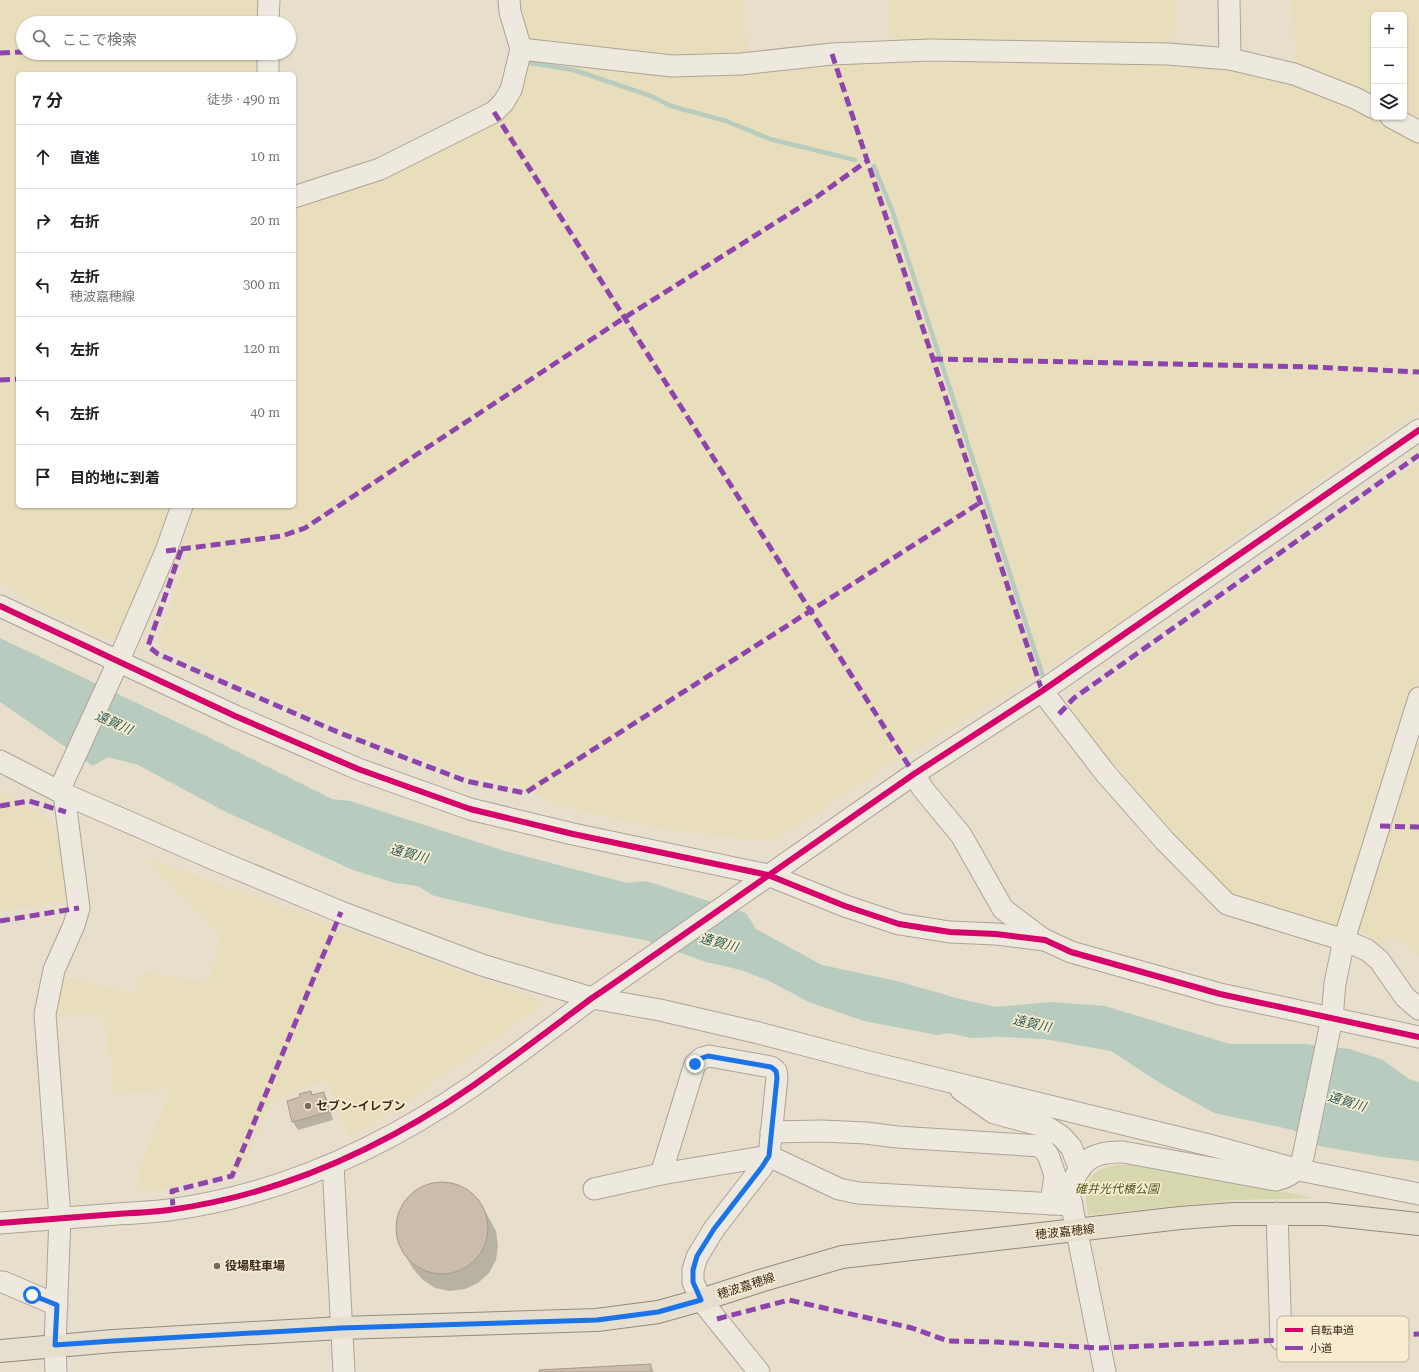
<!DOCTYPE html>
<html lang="ja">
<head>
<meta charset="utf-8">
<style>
  :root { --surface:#fff; --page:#f6f6f6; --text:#202124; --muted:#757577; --line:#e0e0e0 }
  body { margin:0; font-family:"Roboto Serif","Noto Sans JP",serif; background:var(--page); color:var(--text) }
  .controls { position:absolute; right:12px; top:12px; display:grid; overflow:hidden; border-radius:6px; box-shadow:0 1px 3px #0004 }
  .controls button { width:36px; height:36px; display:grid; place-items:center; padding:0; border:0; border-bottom:1px solid var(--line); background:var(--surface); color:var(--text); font:20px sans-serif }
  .stop { position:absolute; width:12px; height:12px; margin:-9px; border:3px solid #1a73e8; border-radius:50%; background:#fff }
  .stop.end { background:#1a73e8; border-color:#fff; box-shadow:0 1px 4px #0008 }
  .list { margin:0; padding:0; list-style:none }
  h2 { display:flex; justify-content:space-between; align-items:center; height:52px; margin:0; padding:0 16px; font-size:17px }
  h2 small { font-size:13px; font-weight:400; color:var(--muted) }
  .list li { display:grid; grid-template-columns:26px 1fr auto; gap:12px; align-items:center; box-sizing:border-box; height:64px; padding:0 16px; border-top:1px solid var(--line) }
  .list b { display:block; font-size:15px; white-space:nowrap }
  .list p { margin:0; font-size:13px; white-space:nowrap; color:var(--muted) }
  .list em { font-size:13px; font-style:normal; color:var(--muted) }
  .icon { flex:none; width:22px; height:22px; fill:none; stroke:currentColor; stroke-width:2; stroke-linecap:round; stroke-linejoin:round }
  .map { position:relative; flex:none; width:1419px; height:1372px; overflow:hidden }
  .search { position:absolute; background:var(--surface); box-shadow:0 1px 3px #0004; left:16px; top:16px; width:280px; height:44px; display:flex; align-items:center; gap:10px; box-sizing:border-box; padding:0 14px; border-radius:22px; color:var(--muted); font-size:15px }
  .panel { position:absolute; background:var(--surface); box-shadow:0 1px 3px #0004; left:16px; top:72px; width:280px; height:436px; border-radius:6px }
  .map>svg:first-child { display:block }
  .farmland { fill:#e8debb }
  .green { fill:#d7d7ad }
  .water { fill:#b8cbbf }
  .shadow { fill:#0003 }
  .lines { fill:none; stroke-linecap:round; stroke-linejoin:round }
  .stream { stroke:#b8cbbf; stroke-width:4.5 }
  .building { fill:#cbbcac; stroke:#a79a8b }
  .minor-casing { stroke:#aca396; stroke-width:23 }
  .major-casing { stroke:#91897c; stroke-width:24 }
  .minor { stroke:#eee9df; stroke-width:21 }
  .major { stroke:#e6dfcf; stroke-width:22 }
  .quiet { stroke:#8e44ad; stroke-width:5; stroke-dasharray:10 5; stroke-linecap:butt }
  .cycleway-casing { stroke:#f8edd1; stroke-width:8 }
  .cycleway { stroke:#d6006c; stroke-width:6 }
  .route { stroke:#1a73e8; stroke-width:5 }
  .poi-dot { fill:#776a5a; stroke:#f8edd1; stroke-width:1.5 }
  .labels { text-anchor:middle; stroke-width:3.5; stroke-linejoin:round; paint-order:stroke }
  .poi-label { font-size:12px; font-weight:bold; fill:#3b2b1c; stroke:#f8edd1; text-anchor:start }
  .park-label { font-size:12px; font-style:italic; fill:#4b5921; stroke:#f8edd1 }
  .street-label { font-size:12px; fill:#3b2b1c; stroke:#f8edd1 }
  .water-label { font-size:13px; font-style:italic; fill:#2a5c59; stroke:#f8edd1 }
  .key { fill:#f8edd1; stroke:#bfb39b; stroke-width:1 }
  .key-label { font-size:11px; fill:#3b2b1c }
</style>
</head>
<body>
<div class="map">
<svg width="1419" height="1372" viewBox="0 0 1419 1372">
  <rect width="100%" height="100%" fill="#e7dfcc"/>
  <g class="farmland">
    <path d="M0,0H261V23H23V53H260V74H18V506H172L159,549L115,641L37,606L0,582Z"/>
    <path d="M514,0H744L746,37L750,56L658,57L526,42Z"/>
    <path d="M888,0H1176L1175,45L889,43Z"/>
    <path d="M1293,0H1419V120L1404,113V15H1374V96L1353,85L1295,64Z"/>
    <path d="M884,59L1188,65L1238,70L1331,99L1419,141V411L1261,520L1119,625L897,760L775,841L683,832L623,821L560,806L523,787L465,775L343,729L230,679L157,644L187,557L185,539L194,506H294V206L487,126L510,111L519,98L528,61L654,74L721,75L826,63Z"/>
    <path d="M1419,460V676L1342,926L1332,930L1231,898L1070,713L1075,703Z"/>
    <path d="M1419,728V956L1392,935L1381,947L1359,928Z"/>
    <path d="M0,790L40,813L55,826L69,901L0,911Z"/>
    <path d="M147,858L545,1002L406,1103L349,1137L327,1080L271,1101L243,1170L138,1195L139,1171L171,1089L115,1094L104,1014L52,1016L59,975L135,994L145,972L209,983L221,936L155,870Z"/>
  </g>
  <path class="green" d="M1118,1165H1132L1172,1171L1315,1198L1235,1200L1088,1215C1083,1185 1085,1170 1118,1165Z"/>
  <path class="water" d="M0,638L204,735L332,799L350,801L505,851L627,883L646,881L746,913L756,929L822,965L897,981L960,999L996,1007L1051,1002L1105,1006L1230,1044H1305L1350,1049L1383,1060L1409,1079L1419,1082V1161L1382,1157L1319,1146L1293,1130L1214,1113L1160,1083L1111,1051L1044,1039L1000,1037L971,1038L949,1033L937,1035L864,1021L809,1002L769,981L741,970L706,962L645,940L551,923L447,899L432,895L418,886L395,883L353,870L226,812L138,765L108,757L93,766L0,702Z"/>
  <g class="shadow">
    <path d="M311,1092L313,1096L323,1093L328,1101L333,1120L298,1130L293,1122L288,1101L301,1098Z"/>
    <path d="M439,1182L454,1184L468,1190L479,1200L496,1231L498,1246L496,1260L489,1273L478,1283L465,1289L450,1291L435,1288L423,1280L413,1269L403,1251L398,1236L397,1221L402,1207L411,1195L424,1186Z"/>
    <path d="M650,1365L654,1372H540Z"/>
  </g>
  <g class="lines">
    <g class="stream">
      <path d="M530,63L574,70L651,96L671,106L726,121L770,139L855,160"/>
      <path d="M874,166L892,210L1043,676"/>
    </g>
  </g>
  <g class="building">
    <path d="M311,1091L312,1095L324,1092L329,1112L292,1122L287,1101L300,1097L299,1094Z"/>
    <circle cx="442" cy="1228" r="46"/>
    <path d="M651,1364V1372H539V1370Z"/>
  </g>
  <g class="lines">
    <defs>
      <g id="minor">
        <path d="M1229,0L1230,59"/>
        <path d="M268,23L269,0"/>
        <path d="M521,49L672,66L741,64L832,54L930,50L1168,54L1230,59L1294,74L1355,98L1374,108"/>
        <path d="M268,74V53"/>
        <path d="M1391,117L1419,132"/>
        <path d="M294,197L380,169L494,112L503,103L511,90L521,49L510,12L509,0"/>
        <path d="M0,606L235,716L358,769L470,809L573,834L768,875L845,906L899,924L950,932L996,934L1045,940L1071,952L1220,994L1419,1037"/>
        <path d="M1042,691L1106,774L1165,841L1227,904L1344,940L1367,950L1379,960L1405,997L1419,1009"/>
        <path d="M0,761L64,794L79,908L74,925L54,970L45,1014L60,1218L55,1345L56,1372"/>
        <path d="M914,774L923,789L961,835L1003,909L1044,940"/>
        <path d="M59,791L119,660L166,551L182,506"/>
        <path d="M64,794L216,860L341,912L482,965L592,998L660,1010L759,1033L869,1062L1213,1146L1299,1170L1419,1194"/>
        <path d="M961,1090L994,1113L1047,1127L1061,1136L1071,1147L1080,1169"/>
        <path d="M771,1132L822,1131L866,1133L897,1137L1041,1146L1048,1155L1055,1175L1051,1204"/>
        <path d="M333,1164L344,1372"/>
        <path d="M594,1189L661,1174"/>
        <path d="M1277,1213L1281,1340"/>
        <path d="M0,1223C39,1220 78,1217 117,1214C134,1213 152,1212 169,1210C279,1195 383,1148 474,1085C514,1057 553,1027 592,998L607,988L914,774L1042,691L1419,430"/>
        <path d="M0,1282H3L57,1305"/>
        <path d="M759,1372L701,1300L693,1282V1270L697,1257L714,1229L762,1167L769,1156L777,1077L776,1071L771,1067L709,1056L702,1058L695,1064L661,1174L769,1156L839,1189L858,1193L1072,1205"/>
        <path d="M1105,1372L1069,1192C1079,1162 1090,1151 1123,1152L1276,1180C1289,1177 1299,1170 1303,1157L1332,1018L1335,983L1344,940L1419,698"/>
      </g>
      <path id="major" d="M0,1351L113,1341L341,1328L597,1320L658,1312L701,1300L760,1281L842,1257L1180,1218L1233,1214H1325L1419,1224"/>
    </defs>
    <use href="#minor" class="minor-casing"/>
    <use href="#major" class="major-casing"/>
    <use href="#minor" class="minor"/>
    <use href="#major" class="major"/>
    <g class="quiet">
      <path d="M0,53L23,52"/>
      <path d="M832,54L933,359L1042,691"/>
      <path d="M494,112L914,774"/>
      <path d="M933,359L1312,367L1419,372"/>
      <path d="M0,380L18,379"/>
      <path d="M181,550L148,646L158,654L340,733L466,781L525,793L981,502"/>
      <path d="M166,551L282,536L305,528L624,318L818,196L867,161"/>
      <path d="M1059,714L1074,698L1419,455"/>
      <path d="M0,806L29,801L66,812"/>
      <path d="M1380,826L1419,827"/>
      <path d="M0,921L79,908"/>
      <path d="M173,1209L172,1191L232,1176L341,912"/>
      <path d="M717,1319L789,1300L912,1328L948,1341L997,1342L1100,1348L1419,1334"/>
    </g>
    <defs>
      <g id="cycleway">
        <path d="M0,606L235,716L358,769L470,809L573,834L768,875L845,906L899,924L950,932L996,934L1045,940L1071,952L1220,994L1419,1037"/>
        <path d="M0,1223C39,1220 78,1217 117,1214C134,1213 152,1212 169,1210C279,1195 383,1148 474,1085C514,1057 553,1027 592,998L607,988L914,774L1042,691L1419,430"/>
      </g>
    </defs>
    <use href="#cycleway" class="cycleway-casing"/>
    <use href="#cycleway" class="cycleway"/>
  </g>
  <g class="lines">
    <path class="route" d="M32,1295L57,1305L55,1345L113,1341L341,1328L597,1320L658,1312L701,1300L693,1282V1270L697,1256L714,1229L762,1167L769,1156L777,1078L776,1071L771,1067L708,1056L702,1058L695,1064"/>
  </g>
  <g class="poi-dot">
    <circle cx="308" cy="1106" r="4"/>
    <circle cx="217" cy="1266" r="4"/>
  </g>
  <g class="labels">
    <g class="poi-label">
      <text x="316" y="1110">セブン-イレブン</text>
      <text x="225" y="1270">役場駐車場</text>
    </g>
    <g class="park-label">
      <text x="1117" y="1193">碓井光代橋公園</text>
    </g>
    <g class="street-label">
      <text transform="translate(1065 1232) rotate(-6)" y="4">穂波嘉穂線</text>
      <text transform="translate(746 1286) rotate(-18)" y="4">穂波嘉穂線</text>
    </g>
    <g class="water-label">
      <text transform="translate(114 722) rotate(24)" y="5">遠賀川</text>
      <text transform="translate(409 853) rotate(15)" y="5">遠賀川</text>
      <text transform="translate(719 942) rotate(15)" y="5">遠賀川</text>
      <text transform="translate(1032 1023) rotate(12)" y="5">遠賀川</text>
      <text transform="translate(1347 1101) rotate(17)" y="5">遠賀川</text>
    </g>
  </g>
  <rect x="1277" y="1316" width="132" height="46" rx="6" class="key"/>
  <rect x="1285" y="1328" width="18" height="4" fill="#d6006c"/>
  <rect x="1285" y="1346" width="18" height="4" fill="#8e44ad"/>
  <g class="key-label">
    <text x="1310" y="1334">自転車道</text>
    <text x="1310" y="1352">小道</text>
  </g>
</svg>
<div class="controls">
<button>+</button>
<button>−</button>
<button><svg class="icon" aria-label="layers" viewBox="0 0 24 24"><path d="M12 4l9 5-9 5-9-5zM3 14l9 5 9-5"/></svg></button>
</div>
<div class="stop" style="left:32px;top:1295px"></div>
<div class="stop end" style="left:695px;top:1064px"></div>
<div class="search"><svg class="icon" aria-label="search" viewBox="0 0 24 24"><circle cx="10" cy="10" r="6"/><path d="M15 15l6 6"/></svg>ここで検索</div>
<section class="panel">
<h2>7 分<small>徒歩 · 490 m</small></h2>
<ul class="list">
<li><svg class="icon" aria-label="ahead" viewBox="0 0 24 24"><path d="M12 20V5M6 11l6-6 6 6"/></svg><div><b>直進</b></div><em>10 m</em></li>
<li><svg class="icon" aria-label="right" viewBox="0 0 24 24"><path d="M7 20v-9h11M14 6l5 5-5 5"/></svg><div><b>右折</b></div><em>20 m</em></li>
<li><svg class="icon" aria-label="left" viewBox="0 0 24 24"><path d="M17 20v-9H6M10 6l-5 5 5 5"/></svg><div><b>左折</b><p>穂波嘉穂線</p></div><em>300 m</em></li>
<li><svg class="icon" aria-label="left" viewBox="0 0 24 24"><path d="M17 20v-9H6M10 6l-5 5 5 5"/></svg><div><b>左折</b></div><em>120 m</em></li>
<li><svg class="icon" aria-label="left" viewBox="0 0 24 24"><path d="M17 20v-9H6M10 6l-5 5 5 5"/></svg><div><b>左折</b></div><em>40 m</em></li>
<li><svg class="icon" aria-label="arrive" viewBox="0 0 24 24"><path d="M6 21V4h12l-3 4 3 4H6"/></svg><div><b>目的地に到着</b></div></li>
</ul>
</section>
</div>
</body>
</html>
